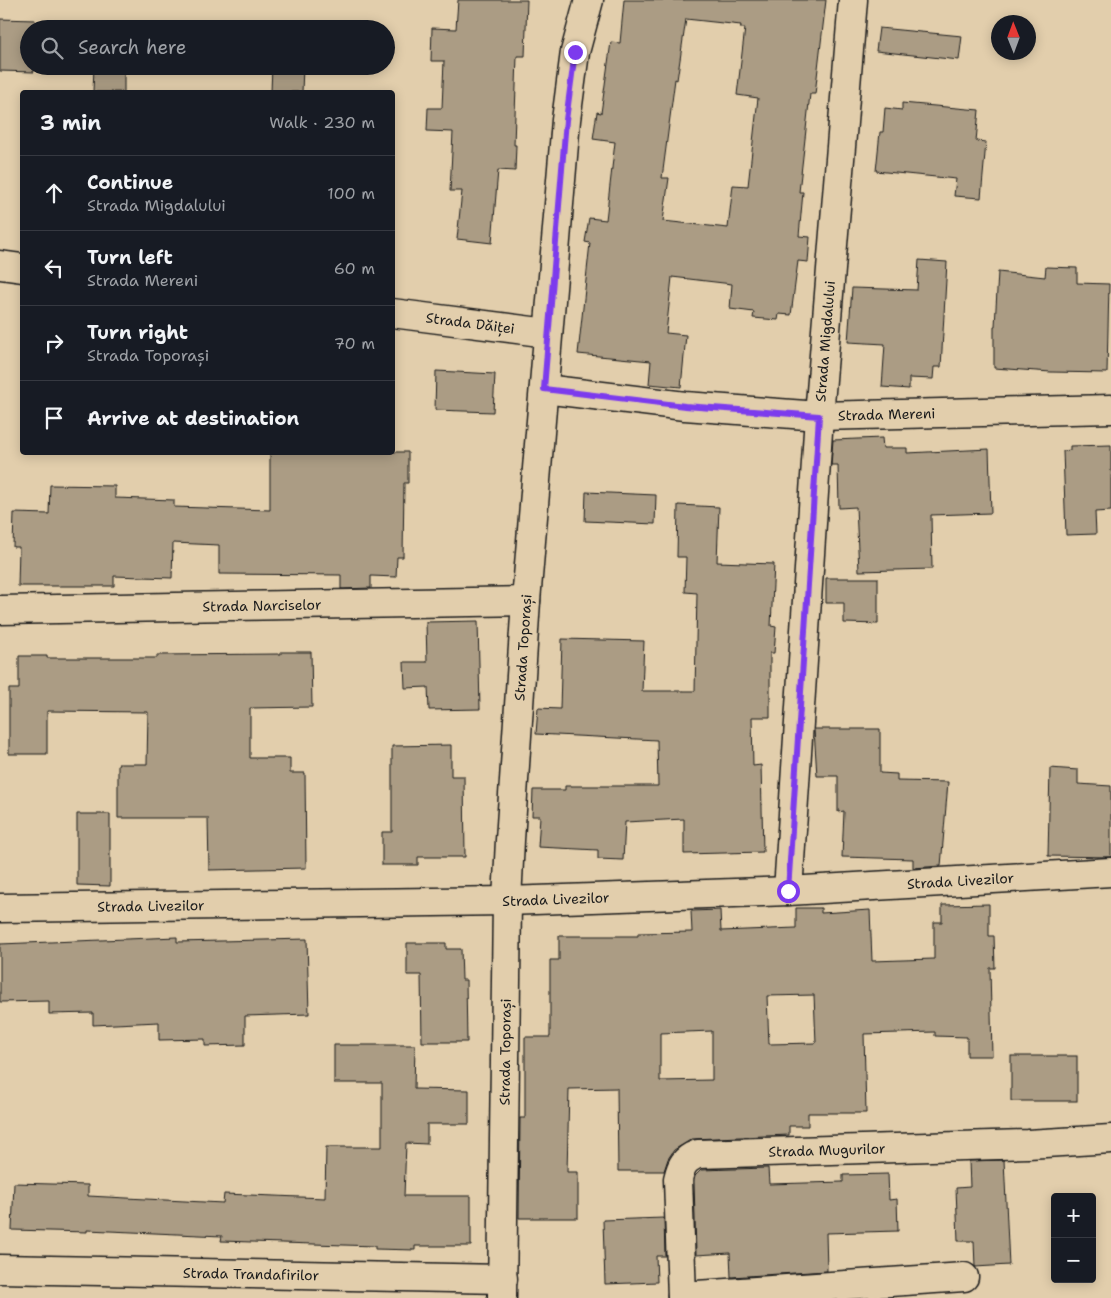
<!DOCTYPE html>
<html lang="en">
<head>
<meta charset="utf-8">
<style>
  :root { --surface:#171b24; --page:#242831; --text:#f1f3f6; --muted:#9ea1a6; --line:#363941 }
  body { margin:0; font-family:"Shantell Sans",sans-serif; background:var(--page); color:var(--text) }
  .controls { position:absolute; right:15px; bottom:15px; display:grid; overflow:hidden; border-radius:5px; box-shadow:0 2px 12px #0003 }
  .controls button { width:45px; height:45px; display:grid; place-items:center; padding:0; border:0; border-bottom:1px solid var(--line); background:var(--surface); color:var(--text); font:25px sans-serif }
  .compass { position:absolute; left:991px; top:15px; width:45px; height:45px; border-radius:50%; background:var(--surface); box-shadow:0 2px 12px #0003; rotate:359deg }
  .stop { position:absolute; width:15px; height:15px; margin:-11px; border:4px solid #7c3aed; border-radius:50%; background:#fff }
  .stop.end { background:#7c3aed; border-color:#fff; box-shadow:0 1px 5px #0008 }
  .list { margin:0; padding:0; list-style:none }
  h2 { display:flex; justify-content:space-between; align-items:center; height:65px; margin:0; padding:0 20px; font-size:21px }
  h2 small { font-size:16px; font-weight:400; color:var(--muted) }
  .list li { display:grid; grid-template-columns:32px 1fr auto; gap:15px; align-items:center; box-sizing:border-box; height:75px; padding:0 20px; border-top:1px solid var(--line) }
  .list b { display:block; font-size:19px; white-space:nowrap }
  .list p { margin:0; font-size:16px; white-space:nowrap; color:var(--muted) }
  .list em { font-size:16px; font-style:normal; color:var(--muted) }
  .icon { flex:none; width:28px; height:28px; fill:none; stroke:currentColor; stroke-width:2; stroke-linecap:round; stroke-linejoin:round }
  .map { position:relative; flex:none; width:1111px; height:1298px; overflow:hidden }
  .search { position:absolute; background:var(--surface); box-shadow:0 2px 12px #0003; left:20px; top:20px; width:375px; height:55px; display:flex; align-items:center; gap:12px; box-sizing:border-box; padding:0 18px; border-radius:28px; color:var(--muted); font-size:19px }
  .panel { position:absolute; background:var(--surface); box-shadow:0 2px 12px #0003; left:20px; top:90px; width:375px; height:365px; border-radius:5px }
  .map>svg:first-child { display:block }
  .building { fill:#ab9c84; stroke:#1c1c1c; fill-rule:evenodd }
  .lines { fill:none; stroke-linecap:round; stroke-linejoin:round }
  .minor-casing { stroke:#1c1c1c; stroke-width:31 }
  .minor { stroke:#e2ceac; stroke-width:28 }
  .route { stroke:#7c3aed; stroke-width:6 }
  .labels { text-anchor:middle; stroke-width:4.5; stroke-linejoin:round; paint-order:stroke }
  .street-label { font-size:14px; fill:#1c1c1c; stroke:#e2ceac }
</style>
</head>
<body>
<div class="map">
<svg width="1111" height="1298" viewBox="0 0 1111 1298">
  <rect width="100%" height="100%" fill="#e2ceac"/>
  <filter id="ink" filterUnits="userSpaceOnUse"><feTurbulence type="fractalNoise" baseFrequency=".02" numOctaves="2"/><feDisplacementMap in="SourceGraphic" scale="10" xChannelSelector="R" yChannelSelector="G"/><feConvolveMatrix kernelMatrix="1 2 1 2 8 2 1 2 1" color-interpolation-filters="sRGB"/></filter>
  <g filter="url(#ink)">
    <g class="building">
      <path d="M458,0H527L525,56H517L514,145H516L515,171L498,170L492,243L457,239L462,191H450L453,132L427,131L428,108H442L444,61H431L432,28L456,29Z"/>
      <path d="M624,0H826L815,94H810L799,192H803L799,236L810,237L808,262L798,261L791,315L779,314L778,320L753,318L754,312L730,309L732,284L672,277L666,333L686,335L681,387L649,384L651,361L578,354L590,243L585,242L589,218L606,220L615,142L593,139L597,112L601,113L611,42L620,43ZM686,19L741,25L740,28H745L737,95L758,98L748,186L733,185L728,228L663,221L669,178H662L675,79L677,80Z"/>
      <path d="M0,19L35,20V29H29V66H34V72L0,71Z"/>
      <path d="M95,24H126L125,29H95Z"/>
      <path d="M879,28L962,36L959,60L876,51Z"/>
      <path d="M94,66H124V92H93Z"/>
      <path d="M272,66H303L302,92H271Z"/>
      <path d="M902,103L979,110L976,141L986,142L981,198L954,196L956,179L876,171L880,132H883L885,108L902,110Z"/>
      <path d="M919,260L947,262L941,367H934L933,379L909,378V389L882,387L885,344L848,342L852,288L917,290Z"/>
      <path d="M1046,267L1077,268V283L1109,284L1107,373L1051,372L994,368V326H995L998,272L1045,277Z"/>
      <path d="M436,371L495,374L493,412L435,410Z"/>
      <path d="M882,438L883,448H907V453L989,449L991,513L931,515L932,569L859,571L856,507L839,508L838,465H831L833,440Z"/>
      <path d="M1111,445V511L1095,512L1096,534L1066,535L1063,451L1070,450V446Z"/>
      <path d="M270,452H408V483H404L403,557H397L396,577L371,576V588L341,589V575L219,574V545L173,543L172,578L114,576V586H18L19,547H13L14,513L49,514L50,485L115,486V498L174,500V507L270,510Z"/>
      <path d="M586,492L656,495L655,524L585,521Z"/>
      <path d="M678,505L719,507L717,562L774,564L771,626L776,627L774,653H770V717H752L753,766L761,765L763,852L684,854V819L625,822L623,860L598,859V850L538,847L540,816H532L533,790H565V786H658L657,740L536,734L538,708L560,709L562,639L644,641L642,691H695L697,593L685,592L686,557H677Z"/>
      <path d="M826,578H878V624L844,623V603H826Z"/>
      <path d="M478,621L480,709L429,710L428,687L405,688L404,662H427L426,622Z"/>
      <path d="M281,652H311L312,707L250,708V758H290V773H305L306,868L209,870L208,818H118V764H147L148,712L47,711V754H9V689H19V656H47V658H157V655L281,654Z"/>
      <path d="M814,729H880V773L897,774V781L948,782L941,866L913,868V859L842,857L844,811L838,812V776H817Z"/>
      <path d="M451,745V776H464L465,857H418V865H382V832H392V746Z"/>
      <path d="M1050,768L1078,770V784L1111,786V857L1048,856Z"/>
      <path d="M77,814H110V886L77,885Z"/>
      <path d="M989,904V936H994L995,968H990L992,1056H967V1037L935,1036V1032L864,1034L866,1113H808V1126H789V1135L692,1139L674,1150L668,1159L664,1171H618L617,1088L569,1089L567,1172H578V1218H519L520,1118H525V1037H550V960H559V936H638V933L692,932L691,911L720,910L721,931L796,928V908H821V913L870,910L872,961L934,959V922H942V905ZM814,995L816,1043L769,1044L767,996ZM712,1031V1080L660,1081V1033Z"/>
      <path d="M177,937V942L307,939L309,1014L245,1016V1045L205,1046V1039L159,1040V1022L93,1025V1013L49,1014V1001L0,1002V944Z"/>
      <path d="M407,943H446V949H461L462,980H466L467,1042H422L421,975H407Z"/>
      <path d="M334,1045H415L414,1089L469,1090V1124H427V1144L406,1143L404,1196H471V1246H415V1250L375,1249V1246L221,1241L222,1236L87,1230V1232L12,1230L14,1183L88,1185V1196L223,1203L224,1194L325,1198L326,1147H382V1083H334Z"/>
      <rect x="1011" y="1056" width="66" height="45"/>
      <path d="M1004,1160L1009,1265L975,1267L974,1241H958L956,1188L970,1187L969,1161Z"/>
      <path d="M768,1168L769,1184L843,1182V1175L888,1174L889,1200L897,1199L898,1231L826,1233L827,1271L731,1277L730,1253L696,1255L694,1181L695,1176L701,1170Z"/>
      <path d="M664,1218L665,1256H656L657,1282L605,1284L603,1220Z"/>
    </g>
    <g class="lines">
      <defs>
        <g id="minor">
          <path d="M0,265L22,268"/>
          <path id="s1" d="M392,313L548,333"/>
          <path id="s2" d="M544,389L685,406L819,416L1111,409"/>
          <path id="s3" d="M0,610L526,601"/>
          <path id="s4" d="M788,891L819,416L853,0"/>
          <path id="s5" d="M0,908L507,901L788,891L1111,872"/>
          <path id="s6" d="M0,1269L503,1279"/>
          <path d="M682,1296L964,1277"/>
          <path id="s7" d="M502,1298L507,901L510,840L526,601L566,120L575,52L589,0"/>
          <path id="s8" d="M682,1298L678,1179C681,1166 684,1159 698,1154L1028,1144L1111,1139"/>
        </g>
      </defs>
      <use href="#minor" class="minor-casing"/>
      <use href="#minor" class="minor"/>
    </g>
  </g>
  <g class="lines" filter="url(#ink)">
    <path class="route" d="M575,52L566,120L544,389L685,406L819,416L788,891"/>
  </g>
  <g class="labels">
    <g class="street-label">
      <text dy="5" stroke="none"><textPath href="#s1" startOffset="79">Strada Dăiței</textPath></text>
      <text dy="5" stroke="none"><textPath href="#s4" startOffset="551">Strada Migdalului</textPath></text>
      <text dy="5" stroke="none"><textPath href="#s2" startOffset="344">Strada Mereni</textPath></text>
      <text dy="5" stroke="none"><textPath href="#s3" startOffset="262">Strada Narciselor</textPath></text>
      <text dy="5" stroke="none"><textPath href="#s7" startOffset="651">Strada Toporași</textPath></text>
      <text dy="5" stroke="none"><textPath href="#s5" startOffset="961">Strada Livezilor</textPath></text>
      <text dy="5" stroke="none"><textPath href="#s5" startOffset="556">Strada Livezilor</textPath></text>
      <text dy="5" stroke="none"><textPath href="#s5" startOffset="151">Strada Livezilor</textPath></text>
      <text dy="5" stroke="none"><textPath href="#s7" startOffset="246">Strada Toporași</textPath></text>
      <text dy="5" stroke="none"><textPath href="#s8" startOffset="282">Strada Mugurilor</textPath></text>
      <text dy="5" stroke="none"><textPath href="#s6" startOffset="251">Strada Trandafirilor</textPath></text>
    </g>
  </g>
</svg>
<div class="controls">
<button>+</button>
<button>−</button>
</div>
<svg class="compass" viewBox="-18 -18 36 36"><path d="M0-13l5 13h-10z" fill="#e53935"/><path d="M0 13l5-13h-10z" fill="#9ea1a6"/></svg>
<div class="stop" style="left:788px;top:891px"></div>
<div class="stop end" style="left:575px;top:52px"></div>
<div class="search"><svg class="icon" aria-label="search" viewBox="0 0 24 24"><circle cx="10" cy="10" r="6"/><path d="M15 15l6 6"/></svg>Search here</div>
<section class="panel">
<h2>3 min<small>Walk · 230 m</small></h2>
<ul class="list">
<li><svg class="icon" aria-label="ahead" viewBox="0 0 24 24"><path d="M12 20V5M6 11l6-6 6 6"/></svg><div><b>Continue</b><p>Strada Migdalului</p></div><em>100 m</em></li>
<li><svg class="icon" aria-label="left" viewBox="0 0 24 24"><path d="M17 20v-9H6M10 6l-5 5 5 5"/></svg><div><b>Turn left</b><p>Strada Mereni</p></div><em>60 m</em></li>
<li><svg class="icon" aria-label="right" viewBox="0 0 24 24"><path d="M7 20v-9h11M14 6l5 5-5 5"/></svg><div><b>Turn right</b><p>Strada Toporași</p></div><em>70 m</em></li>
<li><svg class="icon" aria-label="arrive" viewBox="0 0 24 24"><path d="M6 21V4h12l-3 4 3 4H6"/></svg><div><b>Arrive at destination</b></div></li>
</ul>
</section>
</div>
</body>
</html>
